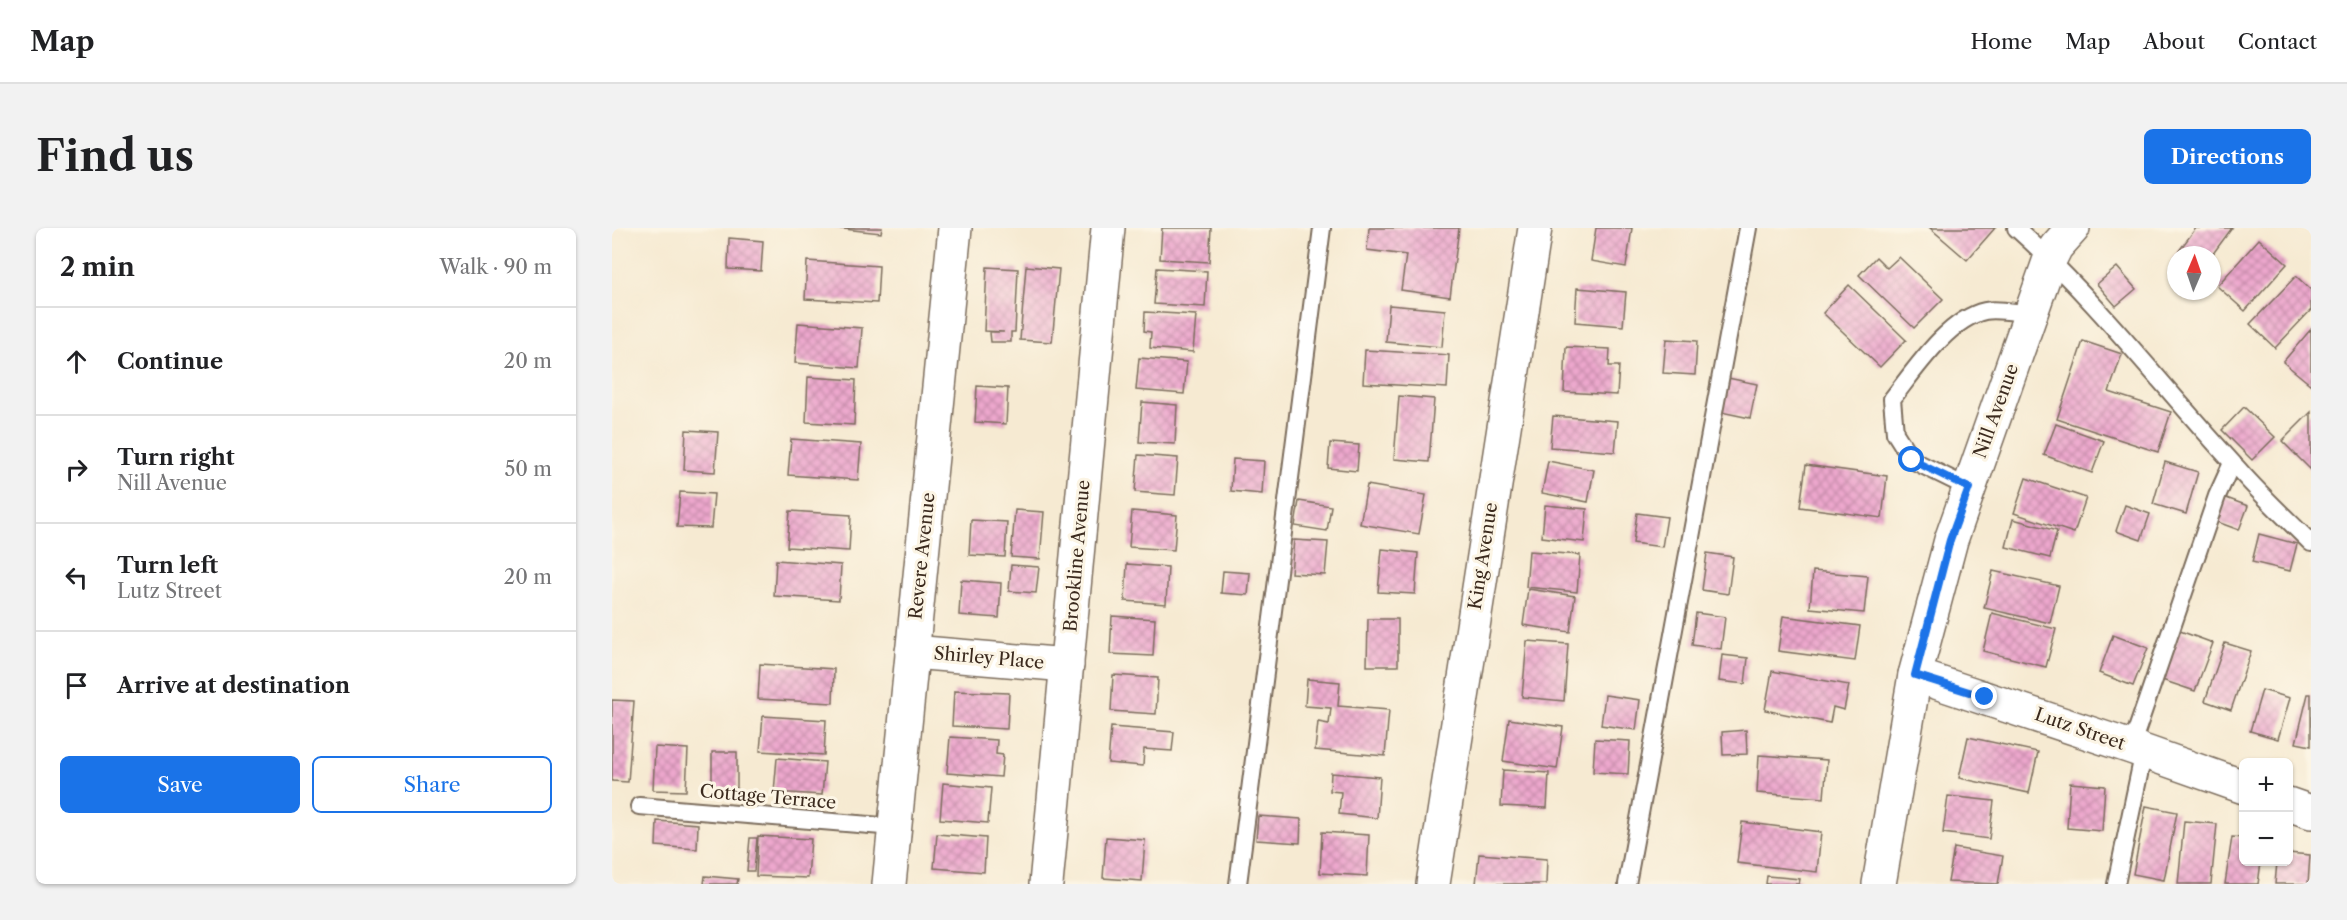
<!DOCTYPE html>
<html lang="en">
<head>
<meta charset="utf-8">
<style>
  :root { --surface:#fff; --page:#f2f2f2; --text:#202124; --muted:#757577; --line:#e0e0e0; --accent:#1a73e8 }
  body { margin:0; font-family:"Libre Caslon Text",serif; background:var(--page); color:var(--text) }
  .controls { position:absolute; right:18px; bottom:18px; display:grid; overflow:hidden; border-radius:9px; box-shadow:0 2px 4px #0004 }
  .controls button { width:54px; height:54px; display:grid; place-items:center; padding:0; border:0; border-bottom:2px solid var(--line); background:var(--surface); color:var(--text); font:30px sans-serif }
  .compass { position:absolute; left:1555px; top:18px; width:54px; height:54px; border-radius:50%; background:var(--surface); box-shadow:0 2px 4px #0004; rotate:2deg }
  .stop { position:absolute; width:18px; height:18px; margin:-14px; border:4px solid #1a73e8; border-radius:50%; background:#fff }
  .stop.end { background:#1a73e8; border-color:#fff; box-shadow:0 2px 6px #0008 }
  .list { margin:0; padding:0; list-style:none }
  h2 { display:flex; justify-content:space-between; align-items:center; height:78px; margin:0; padding:0 24px; font-size:26px }
  h2 small { font-size:20px; font-weight:400; color:var(--muted) }
  .list li { display:grid; grid-template-columns:39px 1fr auto; gap:18px; align-items:center; box-sizing:border-box; height:108px; padding:0 24px; border-top:2px solid var(--line) }
  .list b { display:block; font-size:22px; white-space:nowrap }
  .list p { margin:0; font-size:20px; white-space:nowrap; color:var(--muted) }
  .list em { font-size:20px; font-style:normal; color:var(--muted) }
  .actions { display:flex; gap:12px; padding:18px 24px }
  .actions a { flex:1; padding:14px 0; border:2px solid var(--accent); border-radius:9px; text-align:center; font-size:21px; color:var(--accent) }
  .actions .main { background:var(--accent); color:#fff }
  .icon { flex:none; width:33px; height:33px; fill:none; stroke:currentColor; stroke-width:2; stroke-linecap:round; stroke-linejoin:round }
  .map { position:relative; flex:none; width:1699px; height:656px; overflow:hidden; border-radius:9px }
  header { display:flex; align-items:center; gap:36px; box-sizing:border-box; height:84px; padding:0 30px; background:var(--surface); border-bottom:2px solid var(--line) }
  header strong { font-size:28px }
  nav { display:flex; gap:33px; margin-inline-start:auto; font-size:21px }
  .intro { display:flex; align-items:center; justify-content:space-between; box-sizing:border-box; height:144px; padding:0 36px }
  h1 { margin:0; font-size:42px }
  .button { padding:15px 27px; border-radius:9px; background:var(--accent); color:#fff; font-size:21px; font-weight:700 }
  main { display:flex; gap:36px; padding:0 36px }
  aside { flex:1; background:var(--surface); border-radius:9px; box-shadow:0 2px 4px #0004 }
  .map>svg:first-child { display:block }
  .building { fill:url(#building-cross-hatch) }
  .lines { fill:none; stroke-linecap:round; stroke-linejoin:round }
  .service-casing { stroke:#7c6d5d; stroke-width:20 }
  .minor-casing { stroke:#7c6d5d; stroke-width:36 }
  .service { stroke:#fff; stroke-width:16 }
  .minor { stroke:#fff; stroke-width:33 }
  .route { stroke:#1a73e8; stroke-width:8 }
  .labels { text-anchor:middle; stroke-width:6; stroke-linejoin:round; paint-order:stroke }
  .street-label { font-size:18px; fill:#3b2a1e; stroke:#fcf5e5 }
</style>
</head>
<body>
<header>
<strong>Map</strong>
<nav><a>Home</a><a>Map</a><a>About</a><a>Contact</a></nav>
</header>
<div class="intro"><h1>Find us</h1><a class="button">Directions</a></div>
<main>
<aside>
<h2>2 min<small>Walk · 90 m</small></h2>
<ul class="list">
<li><svg class="icon" aria-label="ahead" viewBox="0 0 24 24"><path d="M12 20V5M6 11l6-6 6 6"/></svg><div><b>Continue</b></div><em>20 m</em></li>
<li><svg class="icon" aria-label="right" viewBox="0 0 24 24"><path d="M7 20v-9h11M14 6l5 5-5 5"/></svg><div><b>Turn right</b><p>Nill Avenue</p></div><em>50 m</em></li>
<li><svg class="icon" aria-label="left" viewBox="0 0 24 24"><path d="M17 20v-9H6M10 6l-5 5 5 5"/></svg><div><b>Turn left</b><p>Lutz Street</p></div><em>20 m</em></li>
<li><svg class="icon" aria-label="arrive" viewBox="0 0 24 24"><path d="M6 21V4h12l-3 4 3 4H6"/></svg><div><b>Arrive at destination</b></div></li>
</ul>
<div class="actions"><a class="main">Save</a><a>Share</a></div>
</aside>
<div class="map">
<svg width="1699" height="656" viewBox="0 0 1699 656">
  <defs>
    <pattern id="building-cross-hatch" width="8" height="8" patternUnits="userSpaceOnUse" patternTransform="scale(1.5)"><rect width="8" height="8" fill="#eda7cd"/><path d="M0 0l8 8M0 8l8-8" fill="none" stroke="#c188a6"/></pattern>
  </defs>
  <rect width="100%" height="100%" fill="#fcf5e5"/>
  <filter id="ink" filterUnits="userSpaceOnUse"><feTurbulence type="fractalNoise" baseFrequency=".0167" numOctaves="2"/><feDisplacementMap in="SourceGraphic" scale="12" xChannelSelector="R" yChannelSelector="G"/><feConvolveMatrix kernelMatrix="1 2 1 2 8 2 1 2 1" color-interpolation-filters="sRGB"/></filter>
  <filter id="wash" filterUnits="userSpaceOnUse"><feTurbulence type="fractalNoise" baseFrequency=".008" numOctaves="4" result="noise"/><feDisplacementMap in="SourceGraphic" scale="24" xChannelSelector="R" yChannelSelector="G"/><feGaussianBlur stdDeviation="1.35" result="paint"/><feColorMatrix in="noise" values="0 0 0 0 0 0 0 0 0 0 0 0 0 0 0 0 0 1.4 0 .05"/><feComposite in="paint" operator="in"/></filter>
  <g filter="url(#wash)">
    <rect width="100%" height="100%" fill="#f6ead2"/>
    <g id="blocks">
      <g class="building">
        <path d="M222,0H270L269,5Z"/>
        <path d="M550,0H599L597,34L548,31Z"/>
        <path d="M757,0H847L838,69L789,62L794,27L755,22Z"/>
        <path d="M984,0H1020L1014,39L979,33Z"/>
        <path d="M1318,0H1383L1355,32Z"/>
        <path d="M1584,0H1620L1600,27H1564V35L1560,32Z"/>
        <path d="M117,10L151,13L149,43L116,41Z"/>
        <path d="M1647,11L1675,36L1633,83L1605,58Z"/>
        <path d="M1264,29L1275,40L1287,29L1331,71L1302,100L1247,47Z"/>
        <path d="M195,33L267,38L265,75L193,71Z"/>
        <path d="M414,38L447,41L440,114L408,112Z"/>
        <path d="M375,39L406,41L403,104H399V114H379L378,104H392L372,103Z"/>
        <path d="M1505,39L1524,61L1504,78L1485,56Z"/>
        <path d="M545,40L595,43L593,79L542,76Z"/>
        <path d="M1684,48L1699,62V82L1663,120L1638,96Z"/>
        <path d="M1237,57L1294,112L1268,139L1211,85Z"/>
        <path d="M965,60L1014,64L1011,98L963,94Z"/>
        <path d="M777,77L833,82L830,119L774,114Z"/>
        <path d="M533,84L584,87L581,124L538,120L539,104L532,103Z"/>
        <path d="M186,95L250,100L247,140L183,135Z"/>
        <path d="M1699,101V157L1671,134Z"/>
        <path d="M1054,111L1085,113L1083,147L1051,145Z"/>
        <path d="M1471,113L1510,126L1497,164L1559,184L1546,224L1445,191Z"/>
        <path d="M954,119L998,121L997,138H1007L1005,167L952,164Z"/>
        <path d="M753,122L837,127L835,160L751,155Z"/>
        <path d="M527,130L575,134L572,166L524,162Z"/>
        <path d="M196,149L244,152L242,197L194,194Z"/>
        <path d="M1116,150L1145,156L1138,190L1109,184Z"/>
        <path d="M365,158L396,160L394,196L363,194Z"/>
        <path d="M787,168L822,171L817,234L782,231Z"/>
        <path d="M530,174L565,177L563,216L527,214Z"/>
        <path d="M1632,179L1663,209L1640,232L1610,202Z"/>
        <path d="M1699,184V242L1670,213Z"/>
        <path d="M941,188L1006,193L1003,224L938,219Z"/>
        <path d="M1444,196L1492,213L1480,245L1432,227Z"/>
        <path d="M74,202L106,204L103,244L72,242Z"/>
        <path d="M179,211L249,216L246,252L176,247Z"/>
        <path d="M718,215L747,217L745,243L716,240Z"/>
        <path d="M526,227L566,230L563,267L523,264Z"/>
        <path d="M621,231L652,233L650,266L619,263Z"/>
        <path d="M936,233L982,242L976,274L930,265Z"/>
        <path d="M1553,234L1586,244L1574,286L1541,276Z"/>
        <path d="M1194,237L1275,248L1270,290L1188,279Z"/>
        <path d="M1414,250L1474,270L1462,305L1402,285Z"/>
        <path d="M755,257L814,267L807,306L748,296Z"/>
        <path d="M68,264L102,266L99,300L65,299Z"/>
        <path d="M1609,268L1636,278L1627,302L1600,292Z"/>
        <path d="M687,273L719,278L715,303L683,298Z"/>
        <path d="M933,277L975,281L972,314L930,309Z"/>
        <path d="M1513,277L1538,286L1529,312L1504,303Z"/>
        <path d="M403,282L432,284L428,331L399,329Z"/>
        <path d="M178,283L239,287L237,323L175,319Z"/>
        <path d="M520,283L565,287L562,322L517,319Z"/>
        <path d="M1025,285L1055,289L1050,319L1021,315Z"/>
        <path d="M1401,291L1445,303L1438,330L1394,319Z"/>
        <path d="M359,292L395,294L393,329L357,327Z"/>
        <path d="M1647,306L1685,316L1678,343L1640,334Z"/>
        <path d="M682,312L716,314L713,347L679,345Z"/>
        <path d="M770,321L806,325L803,366L766,364Z"/>
        <path d="M917,323L968,327L965,364L914,359Z"/>
        <path d="M1095,325L1121,329L1116,366L1090,362Z"/>
        <path d="M164,332L229,337L227,372L162,368Z"/>
        <path d="M515,336L556,339L554,376L513,373Z"/>
        <path d="M399,337L427,339L424,365L397,363Z"/>
        <path d="M611,343L638,345L636,367L609,365Z"/>
        <path d="M1201,343L1256,348L1252,385L1198,380Z"/>
        <path d="M1381,343L1447,358L1438,395L1372,380Z"/>
        <path d="M349,352L389,355L387,390L347,387Z"/>
        <path d="M916,361L963,368L958,404L911,397Z"/>
        <path d="M1084,385L1113,389L1109,421L1080,417Z"/>
        <path d="M1380,385L1444,401L1434,439L1371,423Z"/>
        <path d="M500,388L543,391L541,428L498,426Z"/>
        <path d="M1171,388L1248,398L1243,433L1166,423Z"/>
        <path d="M756,391H786V438H755Z"/>
        <path d="M1568,403L1601,415L1583,463L1550,452Z"/>
        <path d="M1501,407L1536,420L1521,458L1487,445Z"/>
        <path d="M915,413L956,416L952,473L910,469Z"/>
        <path d="M1613,415L1639,423L1619,482L1593,473Z"/>
        <path d="M1110,427L1136,430L1133,456L1107,453Z"/>
        <path d="M148,436L222,441L221,475L146,471Z"/>
        <path d="M1160,443L1237,457L1232,482L1221,479L1218,495L1153,482Z"/>
        <path d="M501,447L546,450L544,486L499,483Z"/>
        <path d="M695,451L728,454L726,478L777,482L773,528L703,522L706,494L717,496L719,480L693,478Z"/>
        <path d="M1650,462L1678,470L1666,511L1638,503Z"/>
        <path d="M342,463L397,465L395,501L340,498Z"/>
        <path d="M1696,466H1699V518L1684,515Z"/>
        <path d="M993,467L1028,472L1024,502L989,497Z"/>
        <path d="M0,472L22,473L16,554L0,553Z"/>
        <path d="M151,488L214,492L212,527L148,523Z"/>
        <path d="M897,491L951,499L945,541L891,533Z"/>
        <path d="M499,499L562,504L560,523L532,521L531,538L496,535Z"/>
        <path d="M1134,502L1135,526L1111,527L1110,504Z"/>
        <path d="M338,509L385,512L384,526L391,527L389,549L335,545Z"/>
        <path d="M1356,509L1426,524L1417,565L1347,550Z"/>
        <path d="M983,511L1018,513L1016,546L981,544Z"/>
        <path d="M43,519L76,521L74,563L41,562Z"/>
        <rect x="100" y="524" width="25" height="36"/>
        <path d="M1147,527L1215,532L1212,570L1145,565Z"/>
        <path d="M165,530L213,534L210,567L162,564Z"/>
        <path d="M891,542L937,545L935,580L889,578Z"/>
        <path d="M719,545L768,549L765,590L727,586L729,564L718,563Z"/>
        <path d="M331,555L379,560L376,595L328,591Z"/>
        <path d="M1458,555L1493,558L1490,603L1455,600Z"/>
        <path d="M1336,568L1382,573L1377,611L1331,605Z"/>
        <path d="M1534,578L1565,584L1552,652L1521,646Z"/>
        <path d="M646,588L689,591L688,615L644,612Z"/>
        <path d="M45,593L86,596L85,621L44,618Z"/>
        <path d="M1572,593L1605,596L1599,656H1566Z"/>
        <path d="M1130,594L1209,604L1205,644L1125,635Z"/>
        <path d="M710,604L757,607L755,648L708,645Z"/>
        <path d="M325,606L374,610L372,644L322,640Z"/>
        <path d="M146,608L199,611L196,650L144,648Z"/>
        <path d="M494,609L533,612L530,653L491,650Z"/>
        <path d="M1620,609L1632,610V634H1649L1646,656H1613Z"/>
        <path d="M138,610H145L142,643H135Z"/>
        <path d="M1342,620L1391,628L1386,656L1336,654Z"/>
        <path d="M1676,625L1698,627L1696,656H1663L1665,634H1676Z"/>
        <path d="M867,626L935,631L934,656H864Z"/>
        <path d="M93,648L126,651L125,656H92Z"/>
        <path d="M1155,648L1188,651L1187,656H1154Z"/>
      </g>
    </g>
  </g>
  <g filter="url(#ink)">
    <use href="#blocks" fill-opacity="0" stroke="#7c6d5d" stroke-width="1.5"/>
    <g class="lines">
      <defs>
        <g id="service">
          <path d="M1404,0C1487,74 1553,162 1628,243C1650,268 1675,291 1699,315"/>
          <path d="M1357,260L1300,232L1283,205L1280,171C1302,143 1336,91 1373,83C1386,80 1405,85 1419,86"/>
          <path d="M1519,519L1605,268L1620,235"/>
          <path d="M27,578L282,599"/>
          <path d="M626,656L710,0"/>
          <path d="M1015,656L1136,0"/>
          <path d="M1504,656L1532,523"/>
        </g>
        <g id="minor">
          <path d="M300,424L455,437"/>
          <path d="M1303,447L1519,519L1632,559"/>
          <path d="M1676,576L1699,584"/>
          <path d="M277,656L343,0"/>
          <path d="M434,656L496,0"/>
          <path d="M821,656L923,0"/>
          <path d="M1267,656L1303,447L1339,312L1438,31L1444,19L1461,0"/>
        </g>
      </defs>
      <use href="#service" class="service-casing"/>
      <use href="#minor" class="minor-casing"/>
      <use href="#service" class="service"/>
      <use href="#minor" class="minor"/>
    </g>
  </g>
  <g class="lines" filter="url(#ink)">
    <path class="route" d="M1300,232L1357,260L1338,312L1303,447L1373,469"/>
  </g>
  <g class="labels">
    <g class="street-label">
      <text transform="translate(1384 183) rotate(-70)" y="6">Nill Avenue</text>
      <text transform="translate(310 328) rotate(-84)" y="6">Revere Avenue</text>
      <text transform="translate(465 328) rotate(-85)" y="6">Brookline Avenue</text>
      <text transform="translate(871 328) rotate(-81)" y="6">King Avenue</text>
      <text transform="translate(377 430) rotate(5)" y="6">Shirley Place</text>
      <text transform="translate(1468 501) rotate(19)" y="6">Lutz Street</text>
      <text transform="translate(156 569) rotate(5)" y="6">Cottage Terrace</text>
    </g>
  </g>
</svg>
<div class="controls">
<button>+</button>
<button>−</button>
</div>
<svg class="compass" viewBox="-18 -18 36 36"><path d="M0-13l5 13h-10z" fill="#e53935"/><path d="M0 13l5-13h-10z" fill="#757577"/></svg>
<div class="stop" style="left:1300px;top:232px"></div>
<div class="stop end" style="left:1373px;top:469px"></div>
</div>
</main>
</body>
</html>
